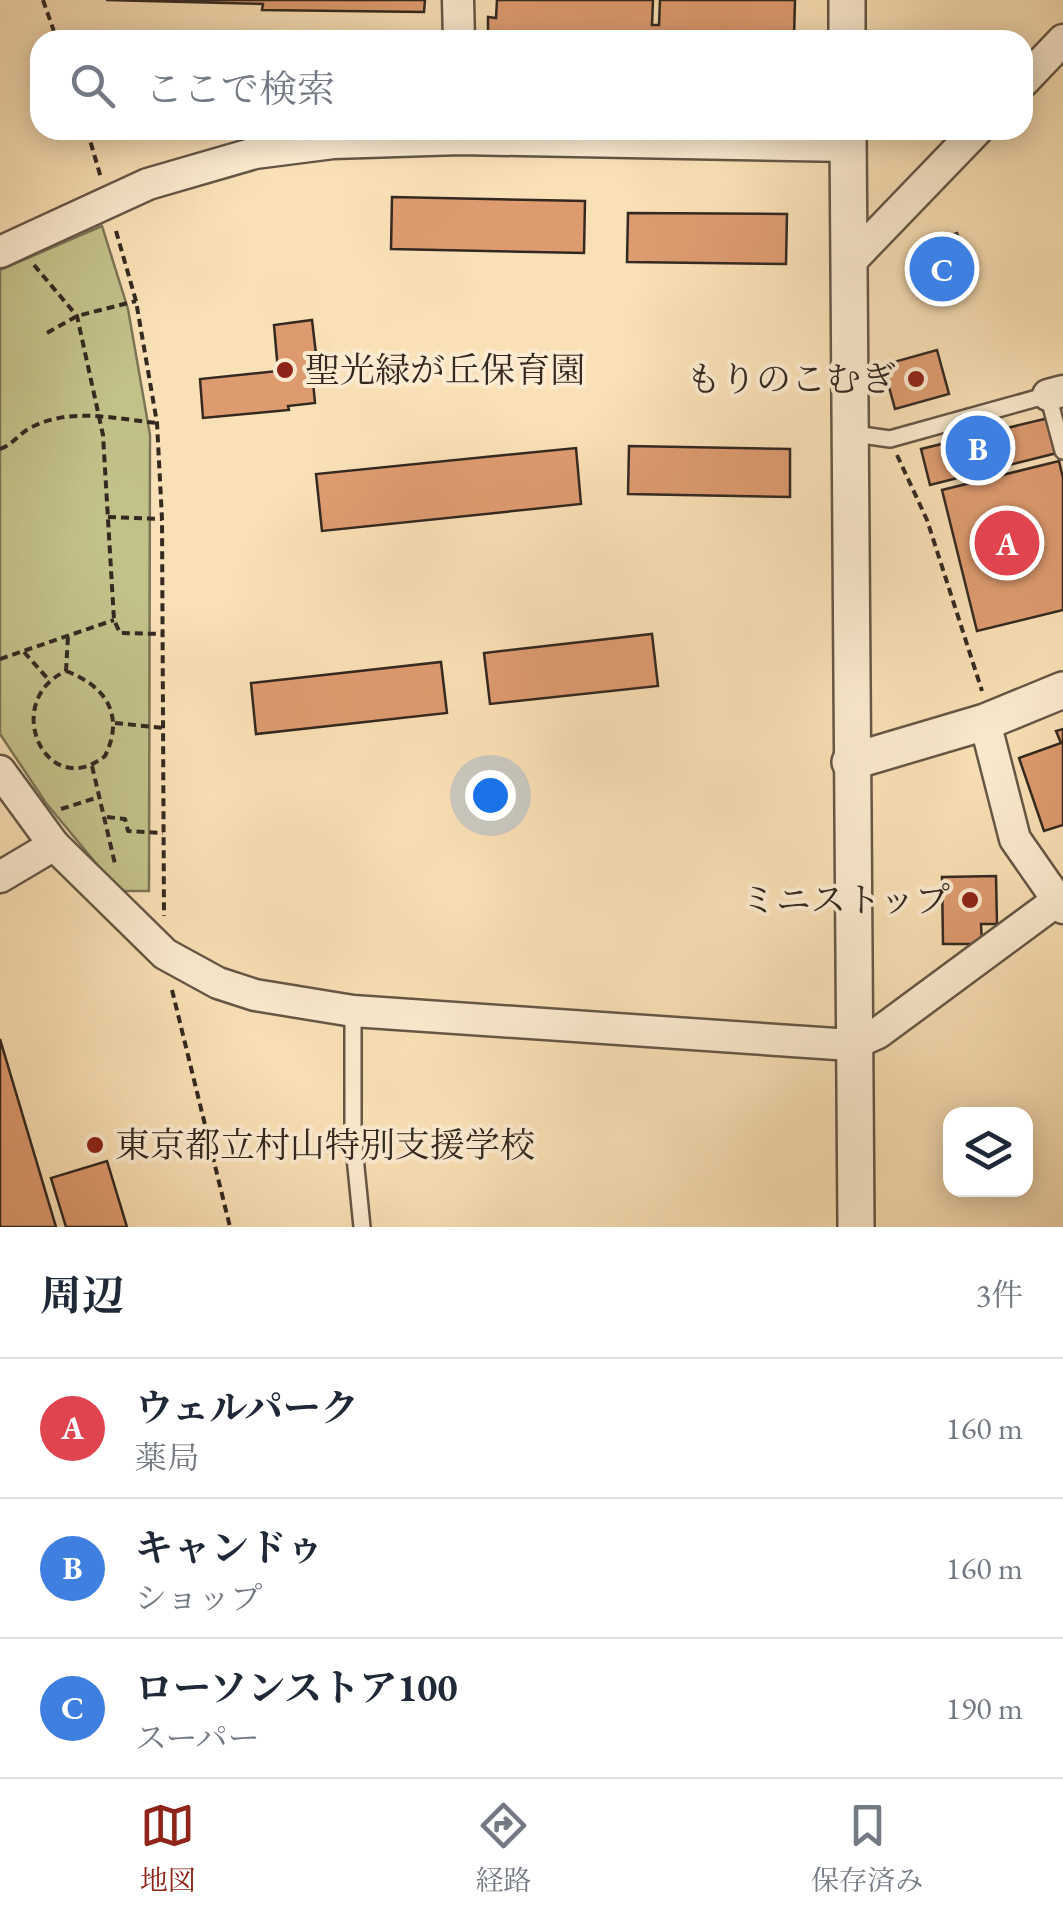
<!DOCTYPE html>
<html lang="ja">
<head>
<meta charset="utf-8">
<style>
  :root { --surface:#fff; --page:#f6f6f7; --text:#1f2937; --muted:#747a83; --line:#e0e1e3; --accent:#8f2418 }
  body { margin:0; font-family:"EB Garamond","Noto Serif JP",serif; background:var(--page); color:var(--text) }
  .controls { position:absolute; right:30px; bottom:30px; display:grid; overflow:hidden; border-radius:20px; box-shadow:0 5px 25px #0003 }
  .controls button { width:90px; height:90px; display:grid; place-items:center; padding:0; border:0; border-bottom:2px solid var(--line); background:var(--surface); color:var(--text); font:50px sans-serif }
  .you { position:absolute; left:490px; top:795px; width:35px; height:35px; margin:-25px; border:8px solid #fff; border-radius:50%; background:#1a73e8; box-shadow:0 0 0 15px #1a73e833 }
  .badge { display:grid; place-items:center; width:65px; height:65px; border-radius:50%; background:var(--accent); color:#fff; font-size:32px; font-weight:700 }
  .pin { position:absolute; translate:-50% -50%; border:5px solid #fff; box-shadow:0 2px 10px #0006 }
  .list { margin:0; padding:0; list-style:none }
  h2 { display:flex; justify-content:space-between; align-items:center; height:130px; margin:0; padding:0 40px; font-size:42px }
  h2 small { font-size:32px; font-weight:400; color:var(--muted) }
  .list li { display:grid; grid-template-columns:65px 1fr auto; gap:30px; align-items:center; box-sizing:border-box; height:140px; padding:0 40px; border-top:2px solid var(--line) }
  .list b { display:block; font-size:38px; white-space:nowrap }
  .list p { margin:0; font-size:32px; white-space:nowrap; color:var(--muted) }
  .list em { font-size:32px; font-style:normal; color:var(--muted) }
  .icon { flex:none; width:55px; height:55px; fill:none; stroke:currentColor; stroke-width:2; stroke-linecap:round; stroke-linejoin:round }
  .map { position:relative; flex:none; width:1063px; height:1227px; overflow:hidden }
  .search { position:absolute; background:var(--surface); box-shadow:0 5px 25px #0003; left:30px; right:30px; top:30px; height:110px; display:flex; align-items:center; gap:25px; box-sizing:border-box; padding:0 35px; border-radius:30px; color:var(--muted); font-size:38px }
  .sheet { height:550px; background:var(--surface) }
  nav { display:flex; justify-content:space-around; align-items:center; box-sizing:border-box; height:140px; border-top:2px solid var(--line); background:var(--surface); font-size:28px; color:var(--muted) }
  nav a { display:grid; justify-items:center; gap:5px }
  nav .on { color:var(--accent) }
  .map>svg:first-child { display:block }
  .green { fill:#c3c18a; stroke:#7b7556; stroke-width:2.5 }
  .building { fill:#de9b70; stroke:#332921; stroke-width:2.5 }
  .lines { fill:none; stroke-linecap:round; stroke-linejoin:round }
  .service-casing { stroke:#655746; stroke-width:20 }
  .minor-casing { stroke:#655746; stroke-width:35 }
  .tertiary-casing { stroke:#655746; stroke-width:40 }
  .path { stroke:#332921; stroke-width:4; stroke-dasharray:8 5; stroke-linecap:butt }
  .service { stroke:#fcebd0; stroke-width:15 }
  .minor { stroke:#fcebd0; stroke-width:30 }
  .tertiary { stroke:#fcebd0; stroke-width:35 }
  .poi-dot { fill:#8f2418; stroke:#fcebd0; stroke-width:4 }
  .labels { text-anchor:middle; stroke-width:8; stroke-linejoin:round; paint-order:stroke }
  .poi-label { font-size:35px; fill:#332921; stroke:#fcebd0; text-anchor:start }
</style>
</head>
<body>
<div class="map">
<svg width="1063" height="1227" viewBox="0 0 1063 1227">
  <rect width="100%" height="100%" fill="#fae0b6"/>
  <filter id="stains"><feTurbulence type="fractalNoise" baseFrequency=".002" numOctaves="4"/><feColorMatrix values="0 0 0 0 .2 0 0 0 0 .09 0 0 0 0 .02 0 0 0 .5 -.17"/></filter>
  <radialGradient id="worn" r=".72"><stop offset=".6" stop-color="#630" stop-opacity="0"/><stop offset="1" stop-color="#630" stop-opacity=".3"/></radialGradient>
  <path class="green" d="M102,226L128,309L150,435L149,891H119L46,803L0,734V270Z"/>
  <g class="building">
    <path d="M106,0H425L424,12L262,10L263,4Z"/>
    <path d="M497,0H653L652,25H659L660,0H795L794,38H488V17L496,18Z"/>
    <path d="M392,197L585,201L584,253L391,249Z"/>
    <path d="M628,213L787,214L786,264L627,262Z"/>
    <path d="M957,233L971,283L922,294L913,248Z"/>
    <path d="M312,320L318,371H312L315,403L288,406L289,410L203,418L200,379L278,371L274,325Z"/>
    <path d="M937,350L949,394L895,409L883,365Z"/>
    <path d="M1044,419L1050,422L1057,453L930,485L921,449Z"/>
    <path d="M629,446L790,449V497L628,494Z"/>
    <path d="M576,448L581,504L322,531L316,474Z"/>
    <path d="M1059,461L1063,478V610L977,631L942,490Z"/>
    <path d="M652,634L658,686L490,704L484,653Z"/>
    <path d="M441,662L447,713L256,734L251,683Z"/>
    <path d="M1063,729V825L1044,831L1019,758L1061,743L1056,731Z"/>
    <path d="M996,876L997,924H981L982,944H943L942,877Z"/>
    <path d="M0,1039L56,1227H0Z"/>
    <path d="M107,1161L127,1227H66L51,1178Z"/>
  </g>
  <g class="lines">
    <defs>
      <g id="service">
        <path d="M848,433L890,439L1048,395L1063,451"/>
        <path d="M353,1011V1137L362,1227"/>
      </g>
      <g id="minor">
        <path d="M458,0L459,40"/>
        <path d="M1023,82L1063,40"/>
        <path d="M0,252L148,184L255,153L333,143L460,139L848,146"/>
        <path d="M848,264L977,130"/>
        <path d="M1048,395L1063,391"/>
        <path d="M985,722L1015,839L1063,908"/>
        <path d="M0,771L54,845L165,954L218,983L255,995L353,1011L851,1045L878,1033L1058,900"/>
        <path d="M0,877L54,845"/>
      </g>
      <g id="tertiary">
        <path d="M847,0V40"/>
        <path d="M848,130L856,1227"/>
        <path d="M850,762L985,722L1063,690"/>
      </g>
    </defs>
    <use href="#service" class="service-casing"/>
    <use href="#minor" class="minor-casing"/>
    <use href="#tertiary" class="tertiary-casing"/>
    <g class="path">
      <path d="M43,0L57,40"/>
      <path d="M87,130L101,178"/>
      <path d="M116,231L136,301L157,423L162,519L164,916"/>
      <path d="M34,265L77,316L103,435L114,620L120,633L163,634"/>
      <path d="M47,333L77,316L136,301"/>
      <path d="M0,449C14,444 19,433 32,427C71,407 116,419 157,423"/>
      <path d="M897,455L927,520L982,691"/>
      <path d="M108,517L162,519"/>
      <path d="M24,652L48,679"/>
      <path d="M0,659L114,620"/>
      <path d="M66,671C106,686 125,715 105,756C46,803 0,701 66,671Z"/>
      <path d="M66,671L68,636"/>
      <path d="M115,723L164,728"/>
      <path d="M92,766L115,864"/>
      <path d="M61,809L99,797"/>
      <path d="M107,817L125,819L128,831L163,833"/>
      <path d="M172,990L230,1227"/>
    </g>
    <use href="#service" class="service"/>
    <use href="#minor" class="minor"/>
    <use href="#tertiary" class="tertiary"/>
  </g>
  <g class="poi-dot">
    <circle cx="285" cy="370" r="10"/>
    <circle cx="916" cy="379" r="10"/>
    <circle cx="970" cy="900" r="10"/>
    <circle cx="95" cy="1145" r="10"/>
  </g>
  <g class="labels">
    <g class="poi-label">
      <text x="305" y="382">聖光緑が丘保育園</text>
      <text x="896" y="391" text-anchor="end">もりのこむぎ</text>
      <text x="950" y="912" text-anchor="end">ミニストップ</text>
      <text x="115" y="1157">東京都立村山特別支援学校</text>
    </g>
  </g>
  <rect width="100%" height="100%" filter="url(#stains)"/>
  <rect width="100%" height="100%" fill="url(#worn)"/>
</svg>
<div class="controls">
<button><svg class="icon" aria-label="layers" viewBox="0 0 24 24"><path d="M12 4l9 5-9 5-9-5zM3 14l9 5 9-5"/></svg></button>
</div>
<div class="you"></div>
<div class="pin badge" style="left:1007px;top:543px;background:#e0444e">A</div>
<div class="pin badge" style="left:978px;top:448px;background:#3f7fe0">B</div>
<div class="pin badge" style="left:942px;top:269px;background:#3f7fe0">C</div>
<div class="search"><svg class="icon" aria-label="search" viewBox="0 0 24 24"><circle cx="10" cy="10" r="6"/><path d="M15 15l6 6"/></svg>ここで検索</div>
</div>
<section class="sheet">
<h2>周辺<small>3件</small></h2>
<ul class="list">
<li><span class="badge" style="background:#e0444e">A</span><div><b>ウェルパーク</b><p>薬局</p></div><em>160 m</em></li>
<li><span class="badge" style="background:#3f7fe0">B</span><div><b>キャンドゥ</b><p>ショップ</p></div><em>160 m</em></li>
<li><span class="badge" style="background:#3f7fe0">C</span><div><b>ローソンストア100</b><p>スーパー</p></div><em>190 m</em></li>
</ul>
</section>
<nav>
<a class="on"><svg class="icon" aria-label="map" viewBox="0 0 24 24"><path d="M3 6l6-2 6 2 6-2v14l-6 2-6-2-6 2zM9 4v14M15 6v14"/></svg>地図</a>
<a><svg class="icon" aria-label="directions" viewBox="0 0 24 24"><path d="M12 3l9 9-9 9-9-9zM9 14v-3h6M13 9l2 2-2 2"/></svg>経路</a>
<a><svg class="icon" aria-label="saved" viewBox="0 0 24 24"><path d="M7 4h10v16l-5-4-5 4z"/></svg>保存済み</a>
</nav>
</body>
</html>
